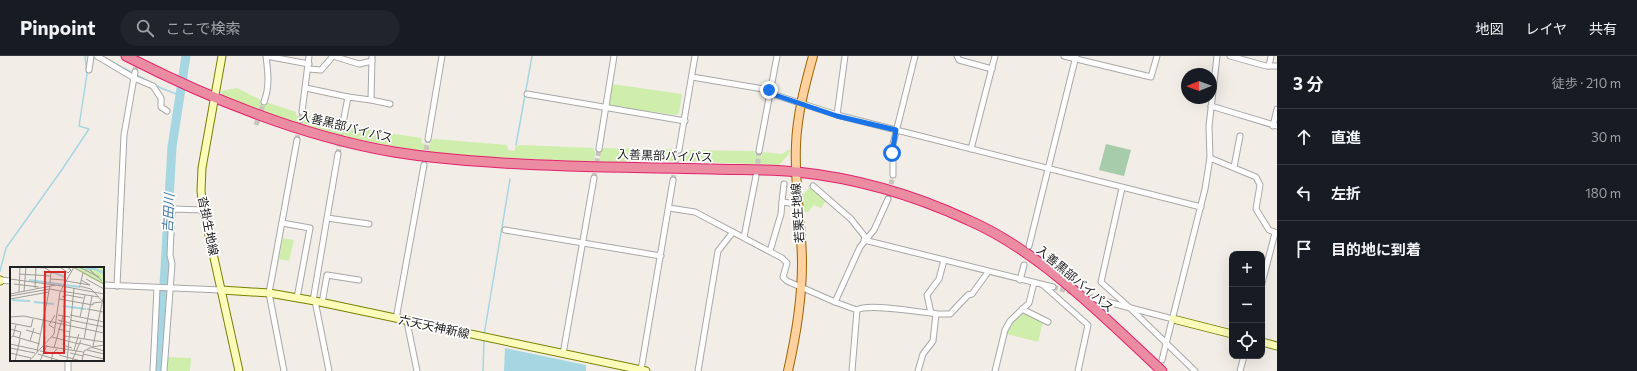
<!DOCTYPE html>
<html lang="ja">
<head>
<meta charset="utf-8">
<style>
  :root { --surface:#171b24; --page:#20242c; --text:#f1f3f6; --muted:#9ea1a6; --line:#363941 }
  body { margin:0; font-family:Commissioner,"Noto Sans JP",sans-serif; background:var(--page); color:var(--text) }
  .controls { position:absolute; right:12px; bottom:12px; display:grid; overflow:hidden; border-radius:8px; box-shadow:0 4px 16px #0002 }
  .controls button { width:36px; height:36px; display:grid; place-items:center; padding:0; border:0; border-bottom:1px solid var(--line); background:var(--surface); color:var(--text); font:20px sans-serif }
  .compass { position:absolute; left:1181px; top:12px; width:36px; height:36px; border-radius:50%; background:var(--surface); box-shadow:0 4px 16px #0002; rotate:269deg }
  .stop { position:absolute; width:12px; height:12px; margin:-9px; border:3px solid #1a73e8; border-radius:50%; background:#fff }
  .stop.end { background:#1a73e8; border-color:#fff; box-shadow:0 1px 4px #0008 }
  .list { margin:0; padding:0; list-style:none }
  h2 { display:flex; justify-content:space-between; align-items:center; height:52px; margin:0; padding:0 16px; font-size:17px }
  h2 small { font-size:13px; font-weight:400; color:var(--muted) }
  .list li { display:grid; grid-template-columns:26px 1fr auto; gap:12px; align-items:center; box-sizing:border-box; height:56px; padding:0 16px; border-top:1px solid var(--line) }
  .list b { display:block; font-size:15px; white-space:nowrap }
  .list em { font-size:13px; font-style:normal; color:var(--muted) }
  .icon { flex:none; width:22px; height:22px; fill:none; stroke:currentColor; stroke-width:2; stroke-linecap:round; stroke-linejoin:round }
  .map { position:relative; flex:none; width:1277px; height:315px; overflow:hidden }
  header { display:flex; align-items:center; gap:24px; box-sizing:border-box; height:56px; padding:0 20px; background:var(--surface); border-bottom:1px solid var(--line) }
  header strong { font-size:19px }
  nav { display:flex; gap:22px; margin-inline-start:auto; font-size:14px }
  .search { width:280px; height:36px; background:var(--page); display:flex; align-items:center; gap:10px; box-sizing:border-box; padding:0 14px; border-radius:22px; color:var(--muted); font-size:15px }
  main { display:flex }
  aside { flex:1; background:var(--surface) }
  .map>svg:first-child { display:block }
  .grass { fill:#cfedab }
  .cemetery { fill:#a7ccab }
  .water { fill:#a6d6e1 }
  .lines { fill:none; stroke-linecap:round; stroke-linejoin:round }
  .stream { stroke:#a6d6e1; stroke-width:1.5 }
  .river { stroke:#a6d6e1; stroke-width:9 }
  .street-tunnel { stroke:#c8c5bf; stroke-width:5; stroke-dasharray:5 2.5; stroke-linecap:butt }
  .street-casing { stroke:#a8a8a8; stroke-width:7 }
  .secondary-casing { stroke:#778000; stroke-width:9 }
  .primary-casing { stroke:#9e6300; stroke-width:10 }
  .highway-casing { stroke:#e3206b; stroke-width:11 }
  .street { stroke:#fff; stroke-width:5 }
  .secondary { stroke:#fcfcba; stroke-width:7 }
  .primary { stroke:#ffd19f; stroke-width:8 }
  .highway { stroke:#eb8ca2; stroke-width:9 }
  .route { stroke:#1a73e8; stroke-width:5 }
  .labels { text-anchor:middle; stroke-width:3.5; stroke-linejoin:round; paint-order:stroke }
  .street-label { font-size:12px; fill:#212121; stroke:#fff }
  .water-label { font-size:13px; font-style:italic; fill:#4278a6; stroke:#fff }
  .inset-river { fill:none; stroke:#a6d6e1; stroke-width:2 }
  .inset-road { fill:none; stroke:#9e9c98; stroke-width:1 }
  .view { fill:#d62828; fill-opacity:0.15; stroke:#d62828; stroke-width:2 }
  .inset-edge { fill:none; stroke:#212121; stroke-width:2 }
</style>
</head>
<body>
<header>
<strong>Pinpoint</strong>
<div class="search"><svg class="icon" aria-label="search" viewBox="0 0 24 24"><circle cx="10" cy="10" r="6"/><path d="M15 15l6 6"/></svg>ここで検索</div>
<nav><a>地図</a><a>レイヤ</a><a>共有</a></nav>
</header>
<main>
<div class="map">
<svg width="1277" height="315" viewBox="0 0 1277 315">
  <rect width="100%" height="100%" fill="#f2eee7"/>
  <g class="grass">
    <path d="M612,28L682,38L679,57L676,59L609,50Z"/>
    <path d="M237,32L261,44L260,47L265,49L266,46L296,56V59L305,62L306,59L340,68V71L345,72L346,69L381,76L380,81H387L388,77L422,82L421,87L426,88L424,96C354,85 289,66 223,41L221,35Z"/>
    <path d="M435,83L507,89L508,94L514,95L516,90L521,89L593,92L595,96L594,106L467,100L428,97L431,84Z"/>
    <path d="M601,92L672,93L671,98H676L675,105L599,106Z"/>
    <path d="M790,93L789,98L779,109L679,105L680,98L686,94L754,95L757,97V100L761,101L763,96L782,98Z"/>
    <path d="M811,130L826,145L821,152L814,149L808,156H802V139Z"/>
    <path d="M283,182L294,184L289,205L279,203Z"/>
    <path d="M1024,256L1043,266L1038,286L1007,278L1009,271Z"/>
    <path d="M168,301L191,302L190,315H167Z"/>
  </g>
  <path class="cemetery" d="M1106,88L1131,94L1124,120L1099,114Z"/>
  <path class="water" d="M505,292L586,309V315H504Z"/>
  <g class="lines">
    <g class="stream">
      <path d="M103,1L161,32L179,39"/>
      <path d="M516,89L532,0"/>
      <path d="M0,215L6,192L61,115L89,73L79,70L87,18L85,0"/>
      <path d="M484,279L510,123"/>
      <path d="M483,315L484,283"/>
    </g>
    <path class="river" d="M159,315L172,91L186,0"/>
    <g class="street-tunnel">
      <path d="M135,16L137,0"/>
      <path d="M256,69L264,46"/>
      <path d="M297,84L302,56"/>
      <path d="M338,98L343,67"/>
      <path d="M424,109L428,83"/>
      <path d="M757,115L759,95"/>
      <path d="M594,122L599,93"/>
      <path d="M673,124L679,94"/>
      <path d="M888,143L893,119"/>
      <path d="M1053,231L1075,237"/>
    </g>
    <defs>
      <g id="street">
        <path d="M97,0L134,22L153,30L161,42V51L167,55"/>
        <path d="M372,0L371,44L390,48"/>
        <path d="M957,0L959,4L992,13"/>
        <path d="M1064,0L1151,21L1157,0"/>
        <path d="M1230,0L1266,10H1277"/>
        <path d="M1269,10L1271,0"/>
        <path d="M309,13L321,14L333,0L359,8L372,5"/>
        <path d="M89,14L91,0"/>
        <path d="M692,21L769,34L772,38L837,59L1201,151"/>
        <path d="M306,32L348,41"/>
        <path d="M527,38L685,65"/>
        <path d="M264,46C270,30 268,17 266,0L309,8"/>
        <path d="M1211,50L1277,70"/>
        <path d="M302,56L309,0"/>
        <path d="M837,59L845,0"/>
        <path d="M343,67L348,41L371,44"/>
        <path d="M1273,70L1277,53"/>
        <path d="M428,83L442,0"/>
        <path d="M599,93L614,0"/>
        <path d="M971,93L995,0"/>
        <path d="M679,94L695,0"/>
        <path d="M759,95L777,0"/>
        <path d="M338,98L327,162L369,168"/>
        <path d="M1210,102L1256,121L1260,129L1256,153L1269,174L1277,177"/>
        <path d="M1234,111L1240,80"/>
        <path d="M893,119V88L915,0"/>
        <path d="M813,130L851,163L866,182"/>
        <path d="M1122,132L1101,226L1130,252L1195,315"/>
        <path d="M782,146L784,128"/>
        <path d="M669,152L695,156L782,202L787,207L783,221L787,225L835,246L860,191L874,174L888,143"/>
        <path d="M282,167L310,172L297,242"/>
        <path d="M505,174L661,200"/>
        <path d="M744,181L756,120"/>
        <path d="M864,184L1053,231"/>
        <path d="M1029,190L1076,0"/>
        <path d="M770,195L781,158L782,146L797,148"/>
        <path d="M0,224L11,225"/>
        <path d="M1020,224L1024,209"/>
        <path d="M1262,227L1275,177"/>
        <path d="M103,229L221,234"/>
        <path d="M1043,229L1088,269L1078,315"/>
        <path d="M117,230L124,79L135,16"/>
        <path d="M1092,242L1173,263"/>
        <path d="M313,245L327,162"/>
        <path d="M315,245L329,315"/>
        <path d="M835,246L857,254L852,315"/>
        <path d="M322,247L327,219L359,224"/>
        <path d="M1022,253L1048,266"/>
        <path d="M857,254C868,247 916,256 931,257L927,239L939,223L944,204"/>
        <path d="M936,258H950L968,239L972,238L988,216"/>
        <path d="M396,263L424,109"/>
        <path d="M407,266L417,315"/>
        <path d="M563,298L594,122"/>
        <path d="M1162,304L1205,133L1210,102L1209,70L1217,0"/>
        <path d="M641,314L673,124"/>
        <path d="M68,315V304"/>
        <path d="M153,315L157,232"/>
        <path d="M164,315L172,208L170,199L172,153L204,154"/>
        <path d="M284,315L269,237L297,84"/>
        <path d="M698,315L718,195L733,176"/>
        <path d="M918,315L923,298L933,285L936,258L932,257"/>
        <path d="M995,315L1005,274L1010,265L1029,247L1034,227"/>
        <path d="M1240,315L1244,300"/>
      </g>
      <g id="secondary">
        <path d="M222,0L202,112L201,135L203,152L239,315"/>
        <path d="M0,225V224"/>
        <path d="M221,234L269,237L315,245L646,315"/>
        <path d="M1173,263L1232,278"/>
        <path d="M1262,286L1277,290"/>
      </g>
      <path id="primary" d="M788,315C796,280 802,243 802,207C802,168 794,129 796,89C797,59 805,29 813,0"/>
      <path id="highway" d="M126,0C210,43 300,80 394,96C425,101 457,104 489,106C563,112 638,111 713,113C740,114 769,113 797,116C856,122 914,139 968,164C1040,195 1105,262 1162,315"/>
    </defs>
    <use href="#street" class="street-casing"/>
    <use href="#secondary" class="secondary-casing"/>
    <use href="#primary" class="primary-casing"/>
    <use href="#highway" class="highway-casing"/>
    <use href="#street" class="street"/>
    <use href="#secondary" class="secondary"/>
    <use href="#primary" class="primary"/>
    <use href="#highway" class="highway"/>
  </g>
  <g class="lines">
    <path class="route" d="M769,34L772,38L837,60L896,74L892,97"/>
  </g>
  <g class="labels">
    <g class="street-label">
      <text transform="translate(346 71) rotate(14)" y="4">入善黒部バイパス</text>
      <text transform="translate(665 100) rotate(2)" y="4">入善黒部バイパス</text>
      <text transform="translate(798 157) rotate(-94)" y="4">若栗生地線</text>
      <text transform="translate(208 170) rotate(79)" y="4">沓掛生地線</text>
      <text transform="translate(1075 223) rotate(40)" y="4">入善黒部バイパス</text>
      <text transform="translate(434 271) rotate(12)" y="4">六天天神新線</text>
    </g>
    <g class="water-label">
      <text transform="translate(168 157) rotate(-87)" y="5">吉田川</text>
    </g>
  </g>
  <g transform="translate(10 211)">
    <rect width="94" height="94" fill="#f2eee7"/>
    <path d="M62,0H94V18L80,11Z" fill="#cfedab"/>
    <path class="inset-river" d="M75,2H85L94,6M42,5L55,10M19,13L70,20M2,33L20,34M24,35L44,37M53,39L76,42"/>
    <path class="inset-road" d="M18,0L36,1M34,0L41,5L40,16M50,0L58,6L61,3L57,0M63,0L94,17M69,0L89,10M80,3L92,14M9,7L41,9M0,12L45,18M41,12L54,13M76,12L94,22M56,14L80,18L71,13M4,17L29,20M70,18L73,6M69,19L81,22L85,26M25,21L26,0M14,24L16,0M51,24L89,30M9,25L10,0M84,25L94,36M0,27L46,18L94,27M0,29L40,22L50,24M52,30L57,28L73,31M0,32L39,25M49,32L83,38V36L92,35M77,42L94,45M48,48L60,50M60,48L94,55M0,50L14,49L94,66M70,50L75,28M48,53L60,56M60,53L94,60M0,56L21,60L23,52M44,61L39,58L45,48M0,62L11,65L9,72M48,62L60,65M16,63L30,67M3,69L30,77M42,70L69,77M0,71L3,69L6,58M74,72L82,29M20,74L24,61M69,76L81,79M0,77L28,83M35,79L73,85M83,79L94,27M81,80L94,84M0,81L25,86M44,81L53,49M62,81L53,78L55,69L94,75M64,83L69,67M77,83L94,87M30,84L43,86M27,85L40,19M0,86L21,91M60,86L73,89M28,87L51,94M73,87L94,92M49,88L71,94M5,94L10,72M19,94L44,67L50,25L64,0M30,94L37,78M41,94L43,86L47,82M57,94L64,21M62,94L71,73M72,94L74,84L82,80L94,78"/>
    <path class="view" d="M35,5H55L54,86H34Z"/>
    <rect width="94" height="94" class="inset-edge"/>
  </g>
</svg>
<div class="controls">
<button>+</button>
<button>−</button>
<button><svg class="icon" aria-label="locate" viewBox="0 0 24 24"><circle cx="12" cy="12" r="6"/><path d="M12 2v4M12 18v4M2 12h4M18 12h4"/></svg></button>
</div>
<svg class="compass" viewBox="-18 -18 36 36"><path d="M0-13l5 13h-10z" fill="#e53935"/><path d="M0 13l5-13h-10z" fill="#9ea1a6"/></svg>
<div class="stop" style="left:892px;top:97px"></div>
<div class="stop end" style="left:769px;top:34px"></div>
</div>
<aside>
<h2>3 分<small>徒歩 · 210 m</small></h2>
<ul class="list">
<li><svg class="icon" aria-label="ahead" viewBox="0 0 24 24"><path d="M12 20V5M6 11l6-6 6 6"/></svg><div><b>直進</b></div><em>30 m</em></li>
<li><svg class="icon" aria-label="left" viewBox="0 0 24 24"><path d="M17 20v-9H6M10 6l-5 5 5 5"/></svg><div><b>左折</b></div><em>180 m</em></li>
<li><svg class="icon" aria-label="arrive" viewBox="0 0 24 24"><path d="M6 21V4h12l-3 4 3 4H6"/></svg><div><b>目的地に到着</b></div></li>
</ul>
</aside>
</main>
</body>
</html>
